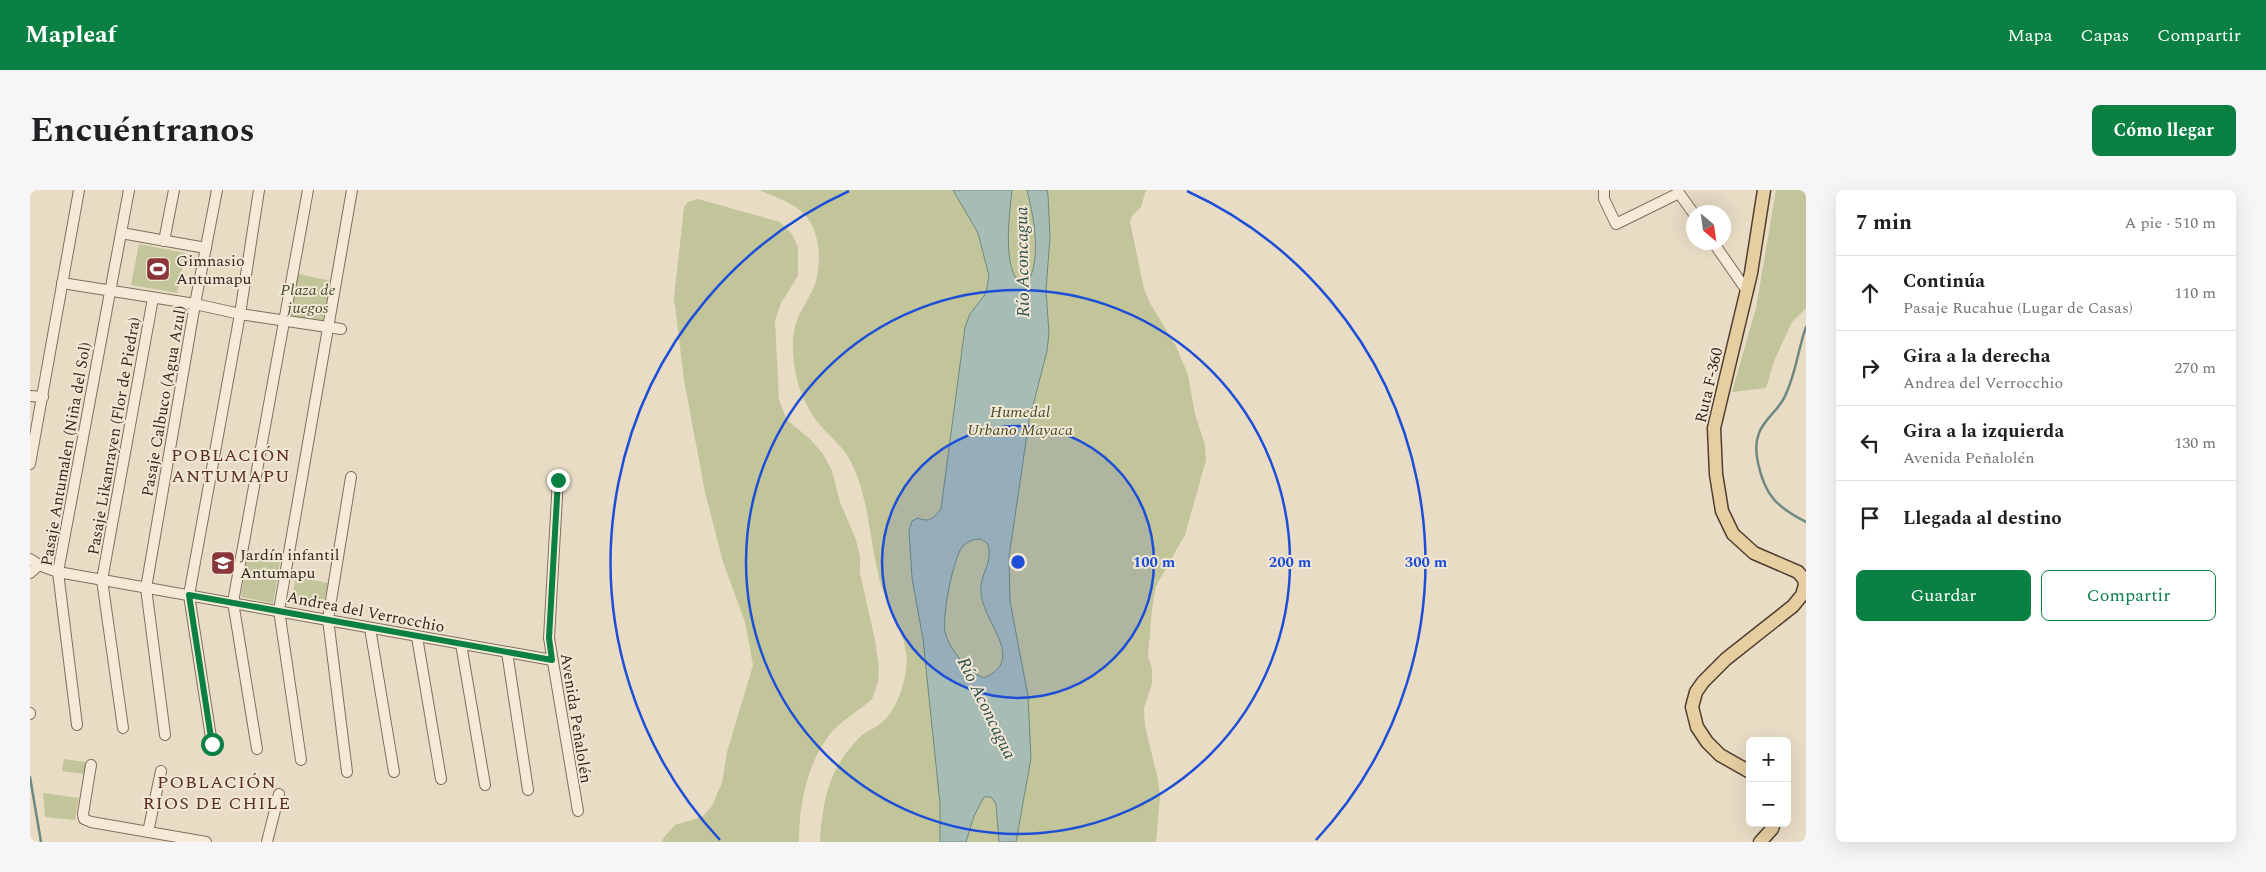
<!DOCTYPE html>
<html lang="es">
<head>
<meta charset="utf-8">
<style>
  :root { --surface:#fff; --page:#f6f6f6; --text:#202124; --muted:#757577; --line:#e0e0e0; --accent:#0b8043 }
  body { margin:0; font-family:Spectral,serif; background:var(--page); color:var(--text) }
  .controls { position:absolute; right:15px; bottom:15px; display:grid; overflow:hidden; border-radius:8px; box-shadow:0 5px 20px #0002 }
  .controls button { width:45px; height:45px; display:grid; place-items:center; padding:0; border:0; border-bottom:1px solid var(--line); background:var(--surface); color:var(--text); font:25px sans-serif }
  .compass { position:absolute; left:1656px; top:15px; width:45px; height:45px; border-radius:50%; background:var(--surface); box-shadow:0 5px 20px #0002; rotate:151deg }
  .stop { position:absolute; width:15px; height:15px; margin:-11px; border:4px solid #0b8043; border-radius:50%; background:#fff }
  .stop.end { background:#0b8043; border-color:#fff; box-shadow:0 1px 5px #0008 }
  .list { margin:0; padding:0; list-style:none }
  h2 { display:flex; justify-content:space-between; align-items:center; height:65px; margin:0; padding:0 20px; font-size:21px }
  h2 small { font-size:16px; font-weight:400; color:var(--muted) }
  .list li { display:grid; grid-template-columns:32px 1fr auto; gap:15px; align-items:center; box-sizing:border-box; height:75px; padding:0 20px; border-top:1px solid var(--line) }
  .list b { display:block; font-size:19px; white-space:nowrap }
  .list p { margin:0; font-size:16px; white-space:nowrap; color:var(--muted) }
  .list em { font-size:16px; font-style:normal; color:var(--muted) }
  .actions { display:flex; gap:10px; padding:15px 20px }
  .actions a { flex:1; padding:11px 0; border:1px solid var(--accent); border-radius:8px; text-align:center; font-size:18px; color:var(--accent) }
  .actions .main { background:var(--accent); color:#fff }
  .icon { flex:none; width:28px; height:28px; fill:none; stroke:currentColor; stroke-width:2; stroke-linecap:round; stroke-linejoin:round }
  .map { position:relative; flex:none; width:1776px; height:652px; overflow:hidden; border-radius:8px }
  header { display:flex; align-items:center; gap:30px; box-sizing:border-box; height:70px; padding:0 25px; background:var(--accent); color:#fff }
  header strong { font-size:24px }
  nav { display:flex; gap:28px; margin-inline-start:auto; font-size:18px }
  .intro { display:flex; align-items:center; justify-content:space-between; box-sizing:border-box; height:120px; padding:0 30px }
  h1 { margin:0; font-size:35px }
  .button { padding:12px 22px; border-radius:8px; background:var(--accent); color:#fff; font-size:18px; font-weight:700 }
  main { display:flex; gap:30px; padding:0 30px }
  aside { flex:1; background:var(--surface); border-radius:8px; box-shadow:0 5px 20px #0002 }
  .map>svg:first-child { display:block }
  .green { fill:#c2c59a }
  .water { fill:#a6bcb5; stroke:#6e8981; fill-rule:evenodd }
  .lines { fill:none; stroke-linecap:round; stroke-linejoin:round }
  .stream { stroke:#6e8981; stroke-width:2.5 }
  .minor-casing { stroke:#816f5d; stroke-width:12 }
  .major-casing { stroke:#4f3e31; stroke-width:15 }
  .minor { stroke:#f4ead7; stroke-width:10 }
  .major { stroke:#e7cea1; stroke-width:12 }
  .route { stroke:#0b8043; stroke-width:6 }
  .ring { fill:none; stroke:#1d4ed8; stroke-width:2.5 }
  .labels { text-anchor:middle; stroke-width:4; stroke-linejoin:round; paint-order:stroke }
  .poi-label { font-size:16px; fill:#33281f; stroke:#f1e7d4; text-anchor:start }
  .park-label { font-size:16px; font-style:italic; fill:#464d28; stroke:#f1e7d4 }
  .street-label { font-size:16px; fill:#33281f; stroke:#f1e7d4 }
  .water-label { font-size:18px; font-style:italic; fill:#30514d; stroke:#f1e7d4 }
  .neighbourhood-label { font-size:18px; letter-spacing:1px; fill:#5a2d24; stroke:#f1e7d4 }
  .centre { fill:#1d4ed8; stroke:#f1e7d4; stroke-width:2.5 }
  .ring-label { font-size:15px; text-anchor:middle; font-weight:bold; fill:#1d4ed8; stroke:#f1e7d4; stroke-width:4; stroke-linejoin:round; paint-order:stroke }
</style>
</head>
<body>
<header>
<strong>Mapleaf</strong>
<nav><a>Mapa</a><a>Capas</a><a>Compartir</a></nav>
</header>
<div class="intro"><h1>Encuéntranos</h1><a class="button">Cómo llegar</a></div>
<main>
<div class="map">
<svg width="1776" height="652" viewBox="0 0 1776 652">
  <rect width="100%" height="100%" fill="#e8dcc5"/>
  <g class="green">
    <path d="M729,0H1116L1111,17L1102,26L1100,32L1114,99L1120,113L1146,156L1158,185L1165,224L1175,255L1176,270L1155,345L1126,396L1122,419L1118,466L1122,479V494L1114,518L1115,536L1128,589L1130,607L1126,652H790C793,608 799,578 831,546C836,541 844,539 850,534C865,523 873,499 876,481C881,450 860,424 851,395C839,354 840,303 817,265C809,253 798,245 789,234C780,223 772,207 768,194C764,177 761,158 764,141C767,124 777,113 784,97C792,77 791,42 775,25C764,13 744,7 729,0Z"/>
    <path d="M1746,0H1776V118L1762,132L1745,169L1736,198L1702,202L1726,118Z"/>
    <path d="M668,9L750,32L762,44L768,57V86L751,113L745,131L749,210L757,230L780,249L793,264L802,281L810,312L826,350L830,367V383L845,450L849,479L848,492L842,509C828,522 808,532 797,548C776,578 769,616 769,652H632L634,647L645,635L672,627L682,616L692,593L697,562L723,475L715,432L693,372L675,302L654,190L644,108L654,17L658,12Z"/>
    <path d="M109,54L155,63L147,103L101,95Z"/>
    <path d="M265,83L301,91L293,131L256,127Z"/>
    <path d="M238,364L251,366L243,413L211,407L217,367L236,370Z"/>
    <path d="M266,387L298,393L292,420L260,414Z"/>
    <path d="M34,569L56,572L54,584L32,581Z"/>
    <path d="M13,603L49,608L45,630L15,627Z"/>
  </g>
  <path class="water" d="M923,0H982C980,21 971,81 992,94L999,91C1011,63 1004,29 997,0H1017L1018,5L1020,47L1016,100L1019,143L1017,161L999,231L979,367L980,411L998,506L1001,568L986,652H969L966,614L961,607H954L944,626L936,652H910V614L893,449L882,388L879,340L882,331L888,328C899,333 904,328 911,319L935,137L940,124L956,103L959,86L948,43ZM951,349L958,354C963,374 951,382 951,398C949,431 999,468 954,488C938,482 919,459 915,442C912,427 923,367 933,356C938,351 944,349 951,349Z"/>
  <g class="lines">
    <g class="stream">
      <path d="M1776,137C1768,159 1766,184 1755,206C1749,220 1734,229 1729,243C1725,253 1726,264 1728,273C1735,306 1747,317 1776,332"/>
      <path d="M0,587L11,652"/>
    </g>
    <defs>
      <g id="minor">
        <path d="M1574,0V9L1586,34L1649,3L1664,24"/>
        <path d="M91,43L176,58"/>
        <path d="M134,51L144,0"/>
        <path d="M1683,52L1717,101"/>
        <path d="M32,93L165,114L210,124L311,139"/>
        <path d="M0,206L13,207"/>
        <path d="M0,274L49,0"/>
        <path d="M528,289L519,448L548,621"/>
        <path d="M0,369L9,375L28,382C193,410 357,442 522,470"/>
        <path d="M0,383L9,375"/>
        <path d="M340,438L364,582"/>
        <path d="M387,447L411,589"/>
        <path d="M431,454L455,595"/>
        <path d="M477,462L498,600"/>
        <path d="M0,523V524"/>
        <path d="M47,535L28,382L99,0"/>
        <path d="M93,538L72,390L123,108"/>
        <path d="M135,545L116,398L165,114L187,0"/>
        <path d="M182,554L159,405L210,124L229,0"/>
        <path d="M227,559L203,412L278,0"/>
        <path d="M271,570L249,420L322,0"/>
        <path d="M61,575L53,624L54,629L61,632L176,652"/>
        <path d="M317,582L298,429L321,287"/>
        <path d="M118,642L131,581"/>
        <path d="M237,652L249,604"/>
      </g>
      <g id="major">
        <path d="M1720,582L1690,565L1677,552L1667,537L1662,517L1666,502L1673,492L1696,469L1763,416L1772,405L1775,395L1774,389L1768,382L1724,363L1703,344L1692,321L1686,284L1684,238L1721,83L1734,0"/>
        <path d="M1730,652L1742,639L1744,633"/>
      </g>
    </defs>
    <use href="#minor" class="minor-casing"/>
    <use href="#major" class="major-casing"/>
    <use href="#minor" class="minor"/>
    <use href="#major" class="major"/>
  </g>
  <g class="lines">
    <path class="route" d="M182,554L159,405L522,470L519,448L528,290"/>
  </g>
  <circle cx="988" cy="372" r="136" fill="#1d4ed8" fill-opacity=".12"/>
  <g class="ring">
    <circle cx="988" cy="372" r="136"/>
    <circle cx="988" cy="372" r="272"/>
    <path d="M690 650A408 408 0 0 1 819 1M1157 1A408 408 0 0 1 1286 650"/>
  </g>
  <defs>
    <symbol id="stadium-square" viewBox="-11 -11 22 22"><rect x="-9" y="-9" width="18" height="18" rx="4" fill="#893539" stroke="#f1e7d4"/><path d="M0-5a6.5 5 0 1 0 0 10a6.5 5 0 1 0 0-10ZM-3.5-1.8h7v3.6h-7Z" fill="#fff"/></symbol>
    <symbol id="school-square" viewBox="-11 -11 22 22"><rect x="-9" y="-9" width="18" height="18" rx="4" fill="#893539" stroke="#f1e7d4"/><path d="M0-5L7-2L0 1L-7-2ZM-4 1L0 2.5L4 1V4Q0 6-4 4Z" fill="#fff"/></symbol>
  </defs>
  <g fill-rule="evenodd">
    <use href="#stadium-square" x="114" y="65" width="28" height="28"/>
    <use href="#school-square" x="179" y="359" width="28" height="28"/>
  </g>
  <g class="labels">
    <g class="poi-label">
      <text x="146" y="76">Gimnasio<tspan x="146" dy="18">Antumapu</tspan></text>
      <text x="210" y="370">Jardín infantil<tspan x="210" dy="18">Antumapu</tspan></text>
    </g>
    <g class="park-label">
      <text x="278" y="105">Plaza de<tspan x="278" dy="18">juegos</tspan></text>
      <text x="990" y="227">Humedal<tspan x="990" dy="18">Urbano Mayaca</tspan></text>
    </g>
    <g class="street-label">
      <text transform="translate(1678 195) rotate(-77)" y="6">Ruta F-360</text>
      <text transform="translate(133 211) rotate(-80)" y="6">Pasaje Calbuco (Agua Azul)</text>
      <text transform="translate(83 246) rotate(-80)" y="6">Pasaje Likanrayen (Flor de Piedra)</text>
      <text transform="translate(35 264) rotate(-80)" y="6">Pasaje Antumalen (Niña del Sol)</text>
      <text transform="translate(336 421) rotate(11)" y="6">Andrea del Verrocchio</text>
      <text transform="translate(547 528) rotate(81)" y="6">Avenida Peñalolén</text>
    </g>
    <g class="water-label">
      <text transform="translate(992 72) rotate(-91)" y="6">Río Aconcagua</text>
      <text transform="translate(957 518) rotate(64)" y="6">Río Aconcagua</text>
    </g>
    <g class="neighbourhood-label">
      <text x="201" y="271">POBLACIÓN<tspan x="201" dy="21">ANTUMAPU</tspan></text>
      <text x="187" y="598">POBLACIÓN<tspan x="187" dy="21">RIOS DE CHILE</tspan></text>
    </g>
  </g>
  <circle cx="988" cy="372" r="8" class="centre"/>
  <g class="ring-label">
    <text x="1124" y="377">100 m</text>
    <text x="1260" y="377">200 m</text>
    <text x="1396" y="377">300 m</text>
  </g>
</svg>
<div class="controls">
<button>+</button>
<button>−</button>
</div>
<svg class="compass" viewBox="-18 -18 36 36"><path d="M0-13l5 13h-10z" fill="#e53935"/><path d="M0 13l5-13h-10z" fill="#757577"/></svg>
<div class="stop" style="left:182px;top:554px"></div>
<div class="stop end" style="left:528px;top:290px"></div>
</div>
<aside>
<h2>7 min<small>A pie · 510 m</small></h2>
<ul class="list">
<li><svg class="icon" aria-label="ahead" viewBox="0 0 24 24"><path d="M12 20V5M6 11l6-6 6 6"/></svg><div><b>Continúa</b><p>Pasaje Rucahue (Lugar de Casas)</p></div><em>110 m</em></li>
<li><svg class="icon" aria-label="right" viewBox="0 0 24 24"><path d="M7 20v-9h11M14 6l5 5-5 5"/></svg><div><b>Gira a la derecha</b><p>Andrea del Verrocchio</p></div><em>270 m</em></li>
<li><svg class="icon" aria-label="left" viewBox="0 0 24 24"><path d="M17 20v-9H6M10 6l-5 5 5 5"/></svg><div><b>Gira a la izquierda</b><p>Avenida Peñalolén</p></div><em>130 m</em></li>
<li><svg class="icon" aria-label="arrive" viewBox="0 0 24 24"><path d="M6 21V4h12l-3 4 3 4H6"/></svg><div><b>Llegada al destino</b></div></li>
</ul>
<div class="actions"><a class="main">Guardar</a><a>Compartir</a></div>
</aside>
</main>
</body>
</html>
